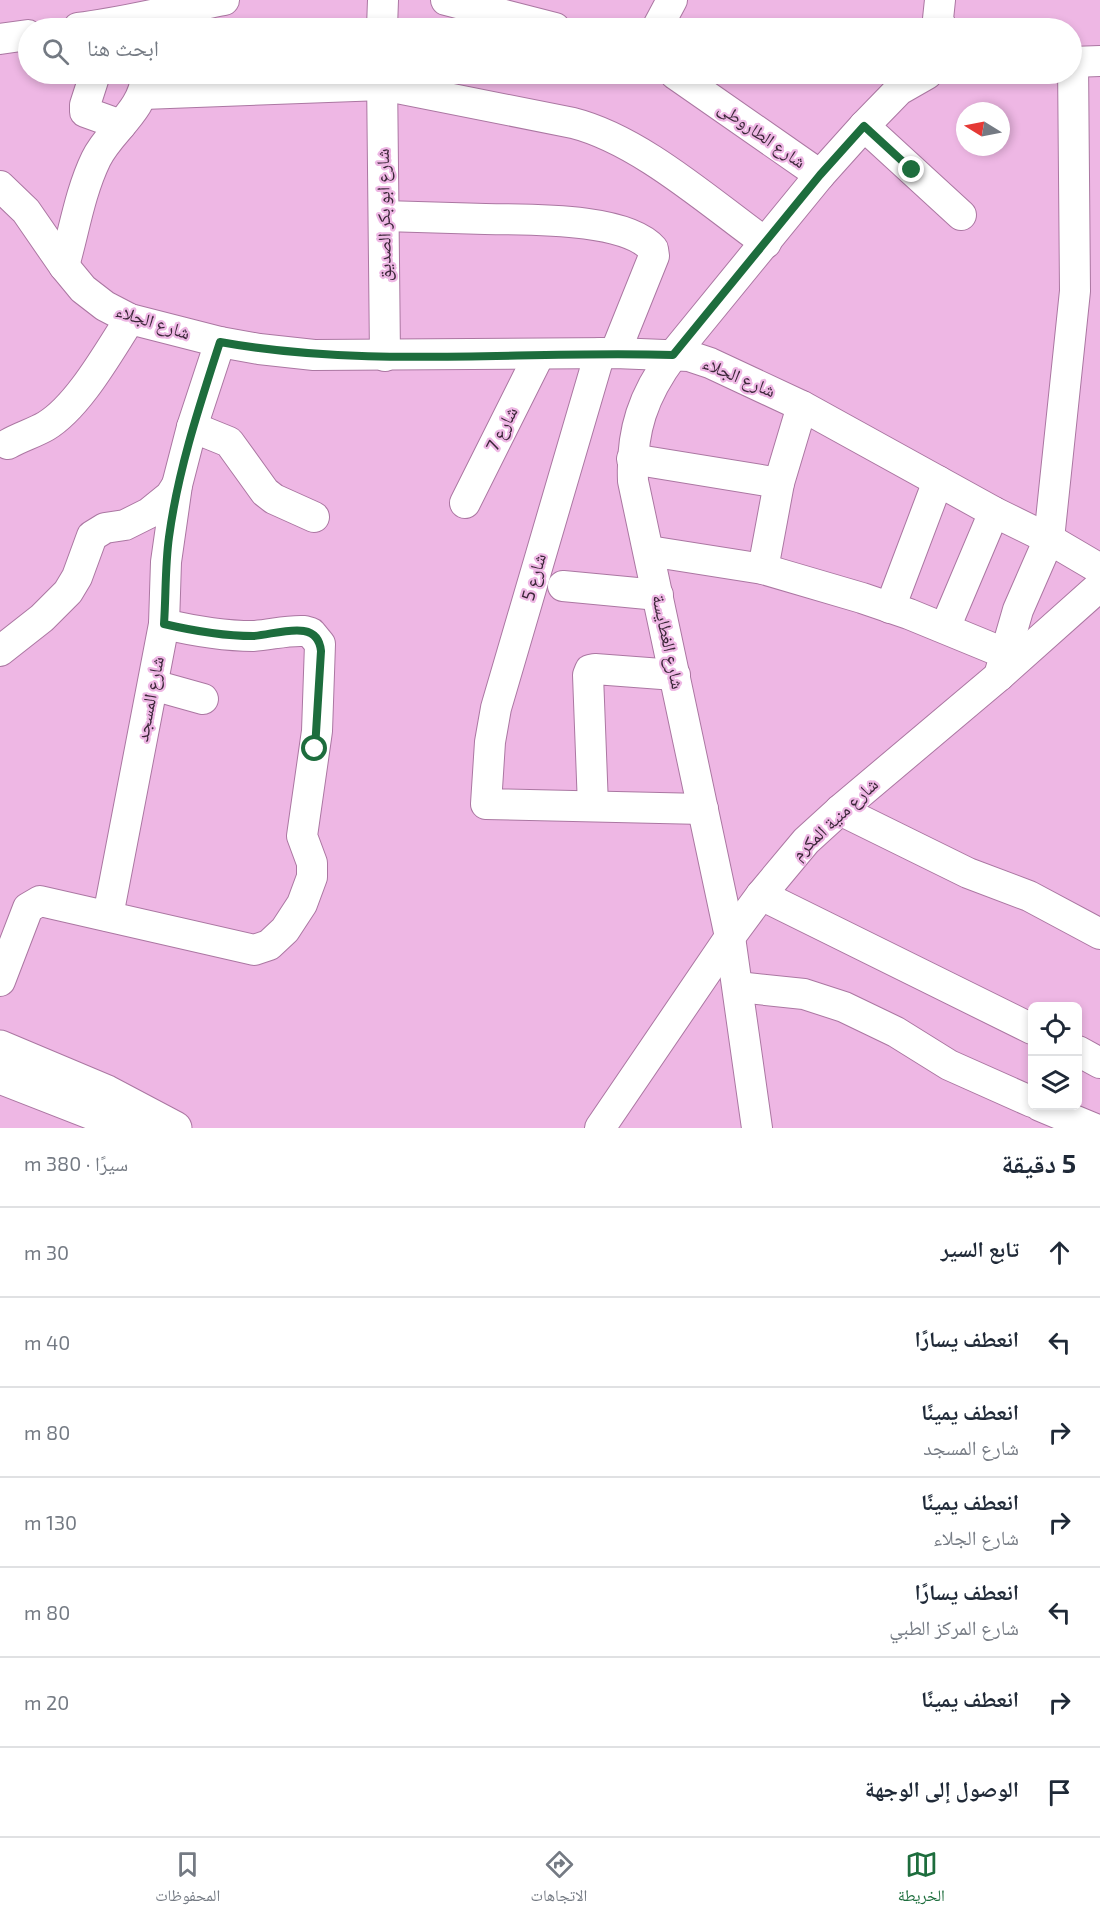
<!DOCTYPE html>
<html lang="ar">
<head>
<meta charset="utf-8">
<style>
  :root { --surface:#fff; --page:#f6f6f7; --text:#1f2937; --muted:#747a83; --line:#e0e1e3; --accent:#1d6d3d }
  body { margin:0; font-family:"Exo 2","Noto Naskh Arabic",sans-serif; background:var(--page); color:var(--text); direction:rtl }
  .controls { position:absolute; right:18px; bottom:18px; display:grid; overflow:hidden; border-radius:9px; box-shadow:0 3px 9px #0003 }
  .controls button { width:54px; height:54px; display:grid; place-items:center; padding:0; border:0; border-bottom:2px solid var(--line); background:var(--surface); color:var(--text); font:30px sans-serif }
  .compass { position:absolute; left:956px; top:102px; width:54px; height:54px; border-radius:50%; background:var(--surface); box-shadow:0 3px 9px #0003; rotate:280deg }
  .stop { position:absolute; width:18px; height:18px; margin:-14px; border:4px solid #1d6d3d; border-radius:50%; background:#fff }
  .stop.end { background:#1d6d3d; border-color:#fff; box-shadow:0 2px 6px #0008 }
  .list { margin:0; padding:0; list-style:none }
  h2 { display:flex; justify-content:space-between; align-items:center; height:78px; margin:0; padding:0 24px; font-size:26px }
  h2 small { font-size:20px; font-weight:400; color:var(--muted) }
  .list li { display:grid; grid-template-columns:39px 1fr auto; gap:18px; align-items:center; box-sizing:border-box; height:90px; padding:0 24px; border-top:2px solid var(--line) }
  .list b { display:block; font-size:22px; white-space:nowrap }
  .list p { margin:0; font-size:20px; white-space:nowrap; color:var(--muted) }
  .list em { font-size:20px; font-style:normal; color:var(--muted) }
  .icon { flex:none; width:33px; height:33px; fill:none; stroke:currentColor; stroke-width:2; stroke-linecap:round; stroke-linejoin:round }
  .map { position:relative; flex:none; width:1100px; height:1128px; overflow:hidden; direction:ltr }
  .search { position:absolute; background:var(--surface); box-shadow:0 3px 9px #0003; left:18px; right:18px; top:18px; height:66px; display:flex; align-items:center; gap:15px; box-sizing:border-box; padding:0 21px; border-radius:33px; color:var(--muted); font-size:22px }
  .sheet { height:708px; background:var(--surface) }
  nav { display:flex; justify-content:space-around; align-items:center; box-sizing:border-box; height:84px; border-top:2px solid var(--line); background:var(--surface); font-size:16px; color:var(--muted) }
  nav a { display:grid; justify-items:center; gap:3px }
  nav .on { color:var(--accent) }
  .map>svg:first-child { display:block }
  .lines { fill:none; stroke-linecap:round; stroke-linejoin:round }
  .minor-casing { stroke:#ab77a2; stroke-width:32 }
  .major-casing { stroke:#ab77a2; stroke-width:35 }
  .minor { stroke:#fff; stroke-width:30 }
  .major { stroke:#fff; stroke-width:33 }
  .route { stroke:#1d6d3d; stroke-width:8 }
  .labels { text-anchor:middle; stroke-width:4.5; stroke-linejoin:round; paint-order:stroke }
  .street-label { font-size:18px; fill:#3b2638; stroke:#eeb7e4 }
</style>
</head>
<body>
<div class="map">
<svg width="1100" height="1128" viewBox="0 0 1100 1128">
  <rect width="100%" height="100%" fill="#eeb7e4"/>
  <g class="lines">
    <defs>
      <g id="minor">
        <path d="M446,0L555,28"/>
        <path d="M940,0L938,19L942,28"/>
        <path d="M78,28C127,22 176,9 224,0"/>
        <path d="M382,28L383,0"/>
        <path d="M657,28L672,0"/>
        <path d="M0,39L28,35"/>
        <path d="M1072,62L1100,61"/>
        <path d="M95,74L85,105V112L121,125"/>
        <path d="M382,74L385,356"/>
        <path d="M675,74L820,175"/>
        <path d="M143,94L382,85L573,123C640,140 709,202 766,243"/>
        <path d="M864,126L961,215"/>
        <path d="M0,186L26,211L64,266L83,289L105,306L130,319L220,342L259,349L314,355L615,353L689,356L710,363L802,406L994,512L1049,539L1100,569"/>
        <path d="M384,216C418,217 452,218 485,219C527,220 625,217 653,249L654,256L615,353"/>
        <path d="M64,266C74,231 80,192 96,159C110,130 144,111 146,76"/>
        <path d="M600,353L496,708L490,742L486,804L703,809"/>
        <path d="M192,427L229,442L265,492L274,499L314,517"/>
        <path d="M8,444C20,437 34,433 46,426C79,406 109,351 130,319"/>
        <path d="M632,459L779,483"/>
        <path d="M465,503L539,355"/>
        <path d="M649,551L763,569L862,598L909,614L1004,653"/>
        <path d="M763,569L779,483L802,406"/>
        <path d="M563,586L658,595"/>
        <path d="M890,608L938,481"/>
        <path d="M945,628L994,512"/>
        <path d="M0,651L42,618L68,592L77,577L92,536L105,528L125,525L149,513L170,496L177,485"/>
        <path d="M999,676L1018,610L1049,539L1075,291L1073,61"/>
        <path d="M153,685L203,699"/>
        <path d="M593,806L588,675L590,670L595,669L675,675"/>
        <path d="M840,810L968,873L1029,896L1100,934"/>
        <path d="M761,895L1032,1029"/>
        <path d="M108,916L164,624L166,562L177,485L192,427L220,342"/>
        <path d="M0,981L28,908L40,901L254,950L269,945L285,930L302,904L312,877V863L302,836L317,731L320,644L311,633L304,631C287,630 270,635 253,636C223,636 194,631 164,624"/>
        <path d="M738,987L804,994L844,1007L896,1032L949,1065L1032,1102"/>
        <path d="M1078,1051L1100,1063"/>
        <path d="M1040,1106L1093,1128"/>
        <path d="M600,1128L730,937L761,895L806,841L840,810L999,676L1100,586"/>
        <path d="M757,1128L730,937L633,481C631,431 643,395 673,355L820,175L864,126L899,90L927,74"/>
      </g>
      <g id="major">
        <path d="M0,1047L107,1092L175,1128"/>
        <path d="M0,1077L100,1116L124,1128"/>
      </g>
    </defs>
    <use href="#minor" class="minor-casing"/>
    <use href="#major" class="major-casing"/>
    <use href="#minor" class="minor"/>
    <use href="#major" class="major"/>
  </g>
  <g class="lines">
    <path class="route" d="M315,749L321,651C320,641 315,633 304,631C290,628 268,635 253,636C223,636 194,631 164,624C166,595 165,566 169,537C178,470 199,407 220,342C369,369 522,350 673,355L820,175L864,126L912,170"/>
  </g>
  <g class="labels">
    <g class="street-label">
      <text transform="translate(762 135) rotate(35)" y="6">شارع الطاروطى</text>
      <text transform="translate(384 215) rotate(-91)" y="6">شارع ابو بكر الصديق</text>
      <text transform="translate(153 322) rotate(18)" y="6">شارع الجلاء</text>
      <text transform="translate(739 377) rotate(23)" y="6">شارع الجلاء</text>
      <text transform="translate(502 429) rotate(-63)" y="6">شارع 7</text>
      <text transform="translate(534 577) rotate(-74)" y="6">شارع 5</text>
      <text transform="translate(668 642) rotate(78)" y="6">شارع الغطايسة</text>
      <text transform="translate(150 699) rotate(-79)" y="6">شارع المسجد</text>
      <text transform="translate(835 819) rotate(-43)" y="6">شارع منية المكرم</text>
    </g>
  </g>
</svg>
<div class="controls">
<button><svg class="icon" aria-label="locate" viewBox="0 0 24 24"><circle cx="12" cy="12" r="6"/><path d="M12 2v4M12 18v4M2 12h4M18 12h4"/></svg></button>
<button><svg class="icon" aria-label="layers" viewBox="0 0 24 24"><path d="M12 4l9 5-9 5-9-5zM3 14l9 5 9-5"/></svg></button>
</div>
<svg class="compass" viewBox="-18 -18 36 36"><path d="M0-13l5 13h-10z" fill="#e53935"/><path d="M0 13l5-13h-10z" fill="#747a83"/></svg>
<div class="stop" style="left:315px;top:749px"></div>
<div class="stop end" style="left:912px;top:170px"></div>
<div class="search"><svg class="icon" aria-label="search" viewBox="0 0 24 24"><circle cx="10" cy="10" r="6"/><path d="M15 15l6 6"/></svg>ابحث هنا</div>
</div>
<section class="sheet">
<h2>5 دقيقة<small>سيرًا · 380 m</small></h2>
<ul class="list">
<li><svg class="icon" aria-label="ahead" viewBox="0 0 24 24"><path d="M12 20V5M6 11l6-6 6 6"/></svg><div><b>تابع السير</b></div><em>30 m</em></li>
<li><svg class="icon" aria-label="left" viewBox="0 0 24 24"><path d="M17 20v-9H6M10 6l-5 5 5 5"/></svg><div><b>انعطف يسارًا</b></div><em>40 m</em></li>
<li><svg class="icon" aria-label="right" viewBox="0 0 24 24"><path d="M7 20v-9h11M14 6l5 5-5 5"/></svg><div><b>انعطف يمينًا</b><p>شارع المسجد</p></div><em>80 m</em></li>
<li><svg class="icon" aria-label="right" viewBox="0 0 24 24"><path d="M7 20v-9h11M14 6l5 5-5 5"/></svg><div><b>انعطف يمينًا</b><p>شارع الجلاء</p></div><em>130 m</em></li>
<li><svg class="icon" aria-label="left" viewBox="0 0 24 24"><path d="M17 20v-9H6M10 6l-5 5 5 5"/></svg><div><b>انعطف يسارًا</b><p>شارع المركز الطبي</p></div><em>80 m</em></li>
<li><svg class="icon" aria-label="right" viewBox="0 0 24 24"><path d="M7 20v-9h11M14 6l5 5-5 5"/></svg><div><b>انعطف يمينًا</b></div><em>20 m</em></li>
<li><svg class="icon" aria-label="arrive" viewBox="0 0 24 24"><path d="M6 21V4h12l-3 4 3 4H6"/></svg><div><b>الوصول إلى الوجهة</b></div></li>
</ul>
</section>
<nav>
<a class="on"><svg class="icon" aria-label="map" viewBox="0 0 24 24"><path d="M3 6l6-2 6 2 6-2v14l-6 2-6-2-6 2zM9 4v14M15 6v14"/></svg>الخريطة</a>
<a><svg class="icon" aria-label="directions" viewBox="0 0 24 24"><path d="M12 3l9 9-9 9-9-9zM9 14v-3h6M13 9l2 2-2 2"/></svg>الاتجاهات</a>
<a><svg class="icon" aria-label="saved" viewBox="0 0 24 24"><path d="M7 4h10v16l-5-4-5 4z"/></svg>المحفوظات</a>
</nav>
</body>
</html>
